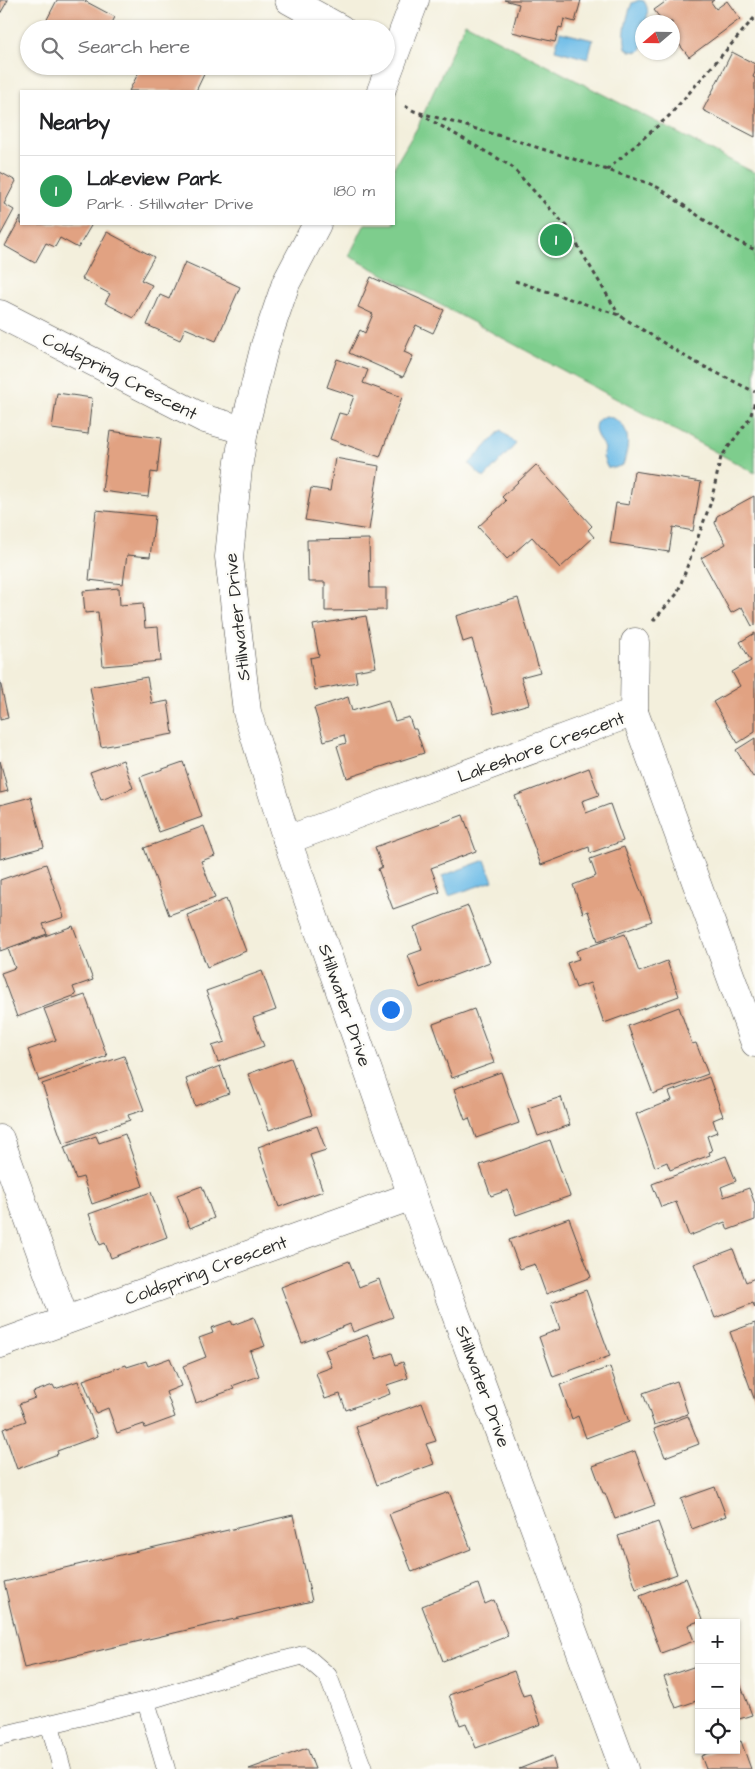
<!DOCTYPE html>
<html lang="en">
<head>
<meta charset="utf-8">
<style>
  :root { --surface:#fff; --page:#f2f2f2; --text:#202124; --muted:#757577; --line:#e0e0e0; --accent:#ea580c }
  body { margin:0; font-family:"Architects Daughter",sans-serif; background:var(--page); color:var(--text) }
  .controls { position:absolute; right:15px; bottom:15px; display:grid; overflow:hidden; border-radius:0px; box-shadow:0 1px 4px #0004 }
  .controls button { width:45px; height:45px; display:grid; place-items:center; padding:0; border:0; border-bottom:1px solid var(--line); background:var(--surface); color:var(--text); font:25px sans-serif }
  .compass { position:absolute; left:635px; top:15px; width:45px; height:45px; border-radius:50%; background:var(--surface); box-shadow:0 1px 4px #0004; rotate:250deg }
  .you { position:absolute; left:390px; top:1009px; width:18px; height:18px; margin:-12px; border:4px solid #fff; border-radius:50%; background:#1a73e8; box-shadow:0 0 0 8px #1a73e833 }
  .badge { display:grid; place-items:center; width:32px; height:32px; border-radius:50%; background:var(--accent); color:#fff; font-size:16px; font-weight:700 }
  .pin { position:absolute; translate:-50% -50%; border:2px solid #fff; box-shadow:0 1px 5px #0006 }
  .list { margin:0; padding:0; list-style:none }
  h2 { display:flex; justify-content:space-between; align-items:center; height:65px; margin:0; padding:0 20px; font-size:21px }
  h2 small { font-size:16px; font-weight:400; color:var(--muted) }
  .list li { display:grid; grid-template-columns:32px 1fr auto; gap:15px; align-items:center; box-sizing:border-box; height:70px; padding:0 20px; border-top:1px solid var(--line) }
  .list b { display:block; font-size:19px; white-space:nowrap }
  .list p { margin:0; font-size:16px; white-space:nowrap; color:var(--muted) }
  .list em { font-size:16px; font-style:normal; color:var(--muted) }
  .icon { flex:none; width:28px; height:28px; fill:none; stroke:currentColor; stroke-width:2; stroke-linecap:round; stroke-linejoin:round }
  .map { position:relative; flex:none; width:755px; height:1769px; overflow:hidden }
  .search { position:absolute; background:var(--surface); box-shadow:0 1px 4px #0004; left:20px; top:20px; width:375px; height:55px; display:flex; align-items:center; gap:12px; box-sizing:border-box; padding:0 18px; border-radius:28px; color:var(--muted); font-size:19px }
  .panel { position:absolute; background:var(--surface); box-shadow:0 1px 4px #0004; left:20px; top:90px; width:375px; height:135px; border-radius:0px }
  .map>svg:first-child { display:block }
  .green { fill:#7ecd8d; stroke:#547c5c }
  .water { fill:#6dbce7; stroke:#4c7489 }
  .building { fill:#e1a282 }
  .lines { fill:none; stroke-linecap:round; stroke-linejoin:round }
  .lane-casing { stroke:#494846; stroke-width:19 }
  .street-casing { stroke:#494846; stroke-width:29 }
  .secondary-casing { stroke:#494846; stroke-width:29 }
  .path { stroke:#494846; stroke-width:3; stroke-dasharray:4 4; stroke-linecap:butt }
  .lane { stroke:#fff; stroke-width:18 }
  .street { stroke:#fff; stroke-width:28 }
  .secondary { stroke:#fff; stroke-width:28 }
  .labels { text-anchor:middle; stroke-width:5; stroke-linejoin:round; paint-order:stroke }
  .street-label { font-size:18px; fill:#2b2b2b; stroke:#fdfcf7 }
</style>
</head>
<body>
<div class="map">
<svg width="755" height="1769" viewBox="0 0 755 1769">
  <rect width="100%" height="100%" fill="#fdfcf7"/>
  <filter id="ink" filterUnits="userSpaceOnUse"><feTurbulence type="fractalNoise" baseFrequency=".02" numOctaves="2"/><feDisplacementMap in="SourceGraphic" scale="10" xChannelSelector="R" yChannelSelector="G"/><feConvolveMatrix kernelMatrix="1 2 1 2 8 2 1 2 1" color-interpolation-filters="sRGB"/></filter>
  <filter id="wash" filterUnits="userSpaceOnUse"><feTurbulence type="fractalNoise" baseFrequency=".0096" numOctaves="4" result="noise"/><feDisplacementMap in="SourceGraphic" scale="20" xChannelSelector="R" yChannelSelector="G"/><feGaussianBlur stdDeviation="1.12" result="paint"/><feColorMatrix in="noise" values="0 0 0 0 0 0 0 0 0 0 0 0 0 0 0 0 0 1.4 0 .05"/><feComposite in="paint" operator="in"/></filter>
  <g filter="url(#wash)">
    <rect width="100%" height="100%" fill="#f3efdc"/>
    <path class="green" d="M465,23L755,173V473L349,256L365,224H394V167L417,128Z"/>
    <g class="water">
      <path d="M639,0L644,1C649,9 648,14 646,22H642V49L639,52L630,51L626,48C622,35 627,16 632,3Z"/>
      <path d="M560,32L593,40L588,59L555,50Z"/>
      <path d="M606,416C632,422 630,444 623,465L614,468L607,467L603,457L605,448C597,438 587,422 606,416Z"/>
      <path d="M501,430L516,444L484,478L469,464Z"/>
      <path d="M485,860L493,881L449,896L442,876Z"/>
    </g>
    <g id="blocks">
      <g class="building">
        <path d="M0,0H8L0,14Z"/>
        <path d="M57,0H83L115,17L109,29H42Z"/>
        <path d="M504,0H581L575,22L564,19L562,28L559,27L555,42L512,32L519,4Z"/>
        <path d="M668,0H714L711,2L716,9L727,1L740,19L689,57L672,35V22H663L654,10Z"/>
        <path d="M732,52L755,64V72L753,77L755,78V137L703,110Z"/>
        <path d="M142,66H208L196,91H129Z"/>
        <path d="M0,172L16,181L4,204L14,210L0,236Z"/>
        <path d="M21,217V224H92L78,248L60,238L55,247L46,243L35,263L5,246Z"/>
        <path d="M107,232L154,257L141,280L152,285L134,318L105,303L110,294L82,279Z"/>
        <path d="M185,262L240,287L216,341L185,328L180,340L147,325L160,295L169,299Z"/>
        <path d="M371,277L444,310L433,333L416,325L404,352L413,356L403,377L349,353L360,330L365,333L373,314L358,307Z"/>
        <path d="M337,359L368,370L363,383L402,397L380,457L330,439L339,413L347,415L354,396L327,387Z"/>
        <path d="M57,393L92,398L88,434L52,429Z"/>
        <path d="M110,431L161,438L157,473L151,472L148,497L102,491Z"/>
        <path d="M335,458L379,466L369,530L305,520L311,488L330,491Z"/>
        <path d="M536,465L592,526L588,530L594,537L560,568L532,537L507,559L478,527L506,501L502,497Z"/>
        <path d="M634,471L701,482L693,531L673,527L669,552L610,543L616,503L629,505Z"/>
        <path d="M754,496L755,625L752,626L742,607L731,613L701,558L726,544L715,523L717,516Z"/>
        <path d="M96,510L155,516L150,557L127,555L123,584L89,580Z"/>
        <path d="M369,539L370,588H386V610L325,611V582H308L307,540Z"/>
        <path d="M119,588L120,605L143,603L145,628L158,627L161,661L103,666L98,612L85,613L83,591Z"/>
        <path d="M518,598L540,672L521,677L529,704L494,714L472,639L463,642L456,616Z"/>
        <path d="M366,616L376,667L355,671L357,682L315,690L310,658L319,656L313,625Z"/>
        <path d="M755,633V732L738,743L713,702L740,686L732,672L751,661L740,642Z"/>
        <path d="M147,677L152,704L168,701L173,734L101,747L90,687Z"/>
        <path d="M0,681L8,718L0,720Z"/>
        <path d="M348,697L352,711L388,700L395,721L409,717L413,729H416L424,753L347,778L337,746L346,743L344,735L324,741L314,708Z"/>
        <path d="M755,738V776L753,777L736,750Z"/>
        <path d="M123,760L133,788L101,800L90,772Z"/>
        <path d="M0,761L8,791L0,793Z"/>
        <path d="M183,762L202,817L159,832L140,777Z"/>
        <path d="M589,768L599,795L582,801L586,813L610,804L623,841L590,853L589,847L541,865L515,796Z"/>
        <path d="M31,797L44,847L0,859V805Z"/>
        <path d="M463,815L476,851L431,868L440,892L393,909L378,869L382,867L375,847Z"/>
        <path d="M204,826L215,856L201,861L215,898L169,915L144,848Z"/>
        <path d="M624,847L652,921L598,941L588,911L583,913L573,885L596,876L590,859Z"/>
        <path d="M46,864L64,917L43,924L47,934L0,951V880Z"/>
        <path d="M226,899L246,951L207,967L187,915Z"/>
        <path d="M468,906L490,962L420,988L408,955L422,950L414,927Z"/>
        <path d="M73,926L93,980L73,987L76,995L17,1017L1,973L15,968L8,949Z"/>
        <path d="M625,934L639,972L667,961L679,996L604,1023L590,983L576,988L567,963L579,959L576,951Z"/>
        <path d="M262,971L276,1010L253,1018L264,1046L218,1062L212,1046L225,1042L206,991Z"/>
        <path d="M85,995L107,1056L39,1081L28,1050L56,1040L44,1009Z"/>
        <path d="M679,1007L692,1044L696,1043L708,1074L653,1094L628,1026Z"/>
        <path d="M474,1009L494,1063L452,1078L433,1024Z"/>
        <path d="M124,1056L144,1110L128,1115L130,1120L63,1144L42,1084Z"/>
        <path d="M291,1058L312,1115L269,1130L248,1074Z"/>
        <path d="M220,1066L229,1093L195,1106L186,1079Z"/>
        <path d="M501,1072L519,1123L476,1138L469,1118L465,1120L454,1089Z"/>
        <path d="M709,1077L723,1116L713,1120L717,1132L707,1136L712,1151L709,1152L710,1155L670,1170L667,1162L655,1167L636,1114L672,1100L669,1092Z"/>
        <path d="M561,1097L570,1125L538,1136L528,1108Z"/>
        <path d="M317,1126L326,1150L310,1155L323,1191L279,1207L258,1147Z"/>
        <path d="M125,1134L143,1186L92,1204L83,1177L76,1179L64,1147L96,1136L99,1143Z"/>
        <path d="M550,1140L570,1196L516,1215L508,1190L491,1196L480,1165Z"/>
        <path d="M726,1156L736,1181L721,1187L724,1197L749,1188L755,1204V1220L728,1230L725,1222L689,1236L676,1202L661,1207L652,1184Z"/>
        <path d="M202,1186L214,1218L190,1228L177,1195Z"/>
        <path d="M151,1192L167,1237L111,1258L105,1243L100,1245L89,1214Z"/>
        <path d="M569,1218L591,1277L546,1294L535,1264L520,1269L509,1240Z"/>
        <path d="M733,1249L746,1282L755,1278V1308L753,1303L715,1318L694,1264Z"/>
        <path d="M349,1261L359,1287L379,1279L393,1317L353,1332L350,1324L302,1343L281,1287Z"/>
        <path d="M586,1290L610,1356L553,1377L539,1337L560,1329L551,1303Z"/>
        <path d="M254,1317L265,1346L250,1351L259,1376L232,1386L234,1389L196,1403L183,1366L206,1357L199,1338L213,1333L211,1328L231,1321L233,1325Z"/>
        <path d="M755,1323V1401L730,1332Z"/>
        <path d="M368,1335L376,1359L392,1353L396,1365L403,1362L408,1378L387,1385L390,1394L346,1410L340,1394L325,1399L316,1373L332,1367L325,1350Z"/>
        <path d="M170,1358L181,1386L166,1392L175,1417L145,1428L144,1424L117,1433L108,1408L96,1413L83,1380L126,1365L127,1367L146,1361L148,1366Z"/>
        <path d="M610,1367L629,1422L586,1438L578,1416L572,1419L560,1385Z"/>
        <path d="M78,1381L98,1436L57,1451L58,1454L17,1469L3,1429L26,1421L19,1404L35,1398L33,1392L53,1385L55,1389Z"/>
        <path d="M677,1381L688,1414L654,1425L643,1393Z"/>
        <path d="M422,1403L436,1441L426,1444L434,1464L377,1485L356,1427Z"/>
        <path d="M688,1416L699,1444L665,1457L654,1429Z"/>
        <path d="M635,1451L655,1505L615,1519L605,1493H603L593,1466Z"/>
        <path d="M715,1487L726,1516L692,1529L681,1499Z"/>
        <path d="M449,1492L471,1549L412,1572L389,1514Z"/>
        <path d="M293,1515L312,1601L24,1668L4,1582Z"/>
        <path d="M658,1522L677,1574L636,1589L618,1536Z"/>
        <path d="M686,1578L702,1620L688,1625L694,1641L661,1653L640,1596Z"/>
        <path d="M478,1584L485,1604L494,1600L508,1636L443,1661L422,1606Z"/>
        <path d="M699,1665V1700L676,1708L664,1677Z"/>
        <path d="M514,1671L523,1696L530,1694L541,1724L476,1748L466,1723L460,1725L449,1695Z"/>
        <path d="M736,1673L752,1715L736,1720Z"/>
        <path d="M741,1741L751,1769H706L701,1756L716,1750H736V1743Z"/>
        <path d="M307,1748L315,1769H249Z"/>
        <path d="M552,1756L556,1769H519Z"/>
      </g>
    </g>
  </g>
  <g filter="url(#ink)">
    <use href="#blocks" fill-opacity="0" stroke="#494846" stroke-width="1"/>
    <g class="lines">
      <defs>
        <g id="lane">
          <path d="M146,1701L166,1769"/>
          <path d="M50,1725L62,1769"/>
          <path d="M0,1736L146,1701L255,1668L304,1655L328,1676L363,1769"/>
        </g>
        <g id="street">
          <path d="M0,314L205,419L244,430"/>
          <path d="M634,712L635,642"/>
          <path d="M287,840L634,712L755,1043"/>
          <path d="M0,1139L65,1320"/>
          <path d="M0,1344L412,1196"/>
        </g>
        <g id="secondary">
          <path d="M289,0L341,29"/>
          <path d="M381,91L415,0"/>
          <path d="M317,224L286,283L265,345L244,430L238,468L229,557L247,712L287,840L412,1196L624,1769"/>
        </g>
      </defs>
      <use href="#lane" class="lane-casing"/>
      <use href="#street" class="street-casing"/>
      <use href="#secondary" class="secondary-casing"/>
      <g class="path">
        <path d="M405,106L414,111L511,139L648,183L659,188L727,236L755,250"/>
        <path d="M420,114L511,166L566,226L619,315"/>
        <path d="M607,170L669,116L755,17"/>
        <path d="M515,281L619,315L691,360L755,392"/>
        <path d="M653,621L677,594L711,502L721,457L750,418L755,401"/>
      </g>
      <use href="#lane" class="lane"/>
      <use href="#street" class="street"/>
      <use href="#secondary" class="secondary"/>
    </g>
  </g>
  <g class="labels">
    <g class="street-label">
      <text transform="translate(120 376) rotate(27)" y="6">Coldspring Crescent</text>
      <text transform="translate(237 617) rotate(-96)" y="6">Stillwater Drive</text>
      <text transform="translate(541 747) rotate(-20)" y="6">Lakeshore Crescent</text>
      <text transform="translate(345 1005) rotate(71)" y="6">Stillwater Drive</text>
      <text transform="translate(206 1270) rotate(-20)" y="6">Coldspring Crescent</text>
      <text transform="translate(483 1386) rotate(70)" y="6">Stillwater Drive</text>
    </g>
  </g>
</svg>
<div class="controls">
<button>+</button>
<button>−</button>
<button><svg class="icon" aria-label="locate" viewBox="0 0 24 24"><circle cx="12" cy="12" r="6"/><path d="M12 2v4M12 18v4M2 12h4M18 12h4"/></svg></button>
</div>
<svg class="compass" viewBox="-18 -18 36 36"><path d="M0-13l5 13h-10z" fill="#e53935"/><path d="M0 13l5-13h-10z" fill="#757577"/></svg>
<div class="you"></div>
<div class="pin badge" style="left:556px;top:240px;background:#2e9e5b">1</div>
<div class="search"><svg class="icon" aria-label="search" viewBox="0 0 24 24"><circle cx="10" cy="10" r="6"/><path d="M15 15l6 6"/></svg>Search here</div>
<section class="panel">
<h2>Nearby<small></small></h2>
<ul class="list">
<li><span class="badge" style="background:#2e9e5b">1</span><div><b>Lakeview Park</b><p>Park · Stillwater Drive</p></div><em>180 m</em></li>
</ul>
</section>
</div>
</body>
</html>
